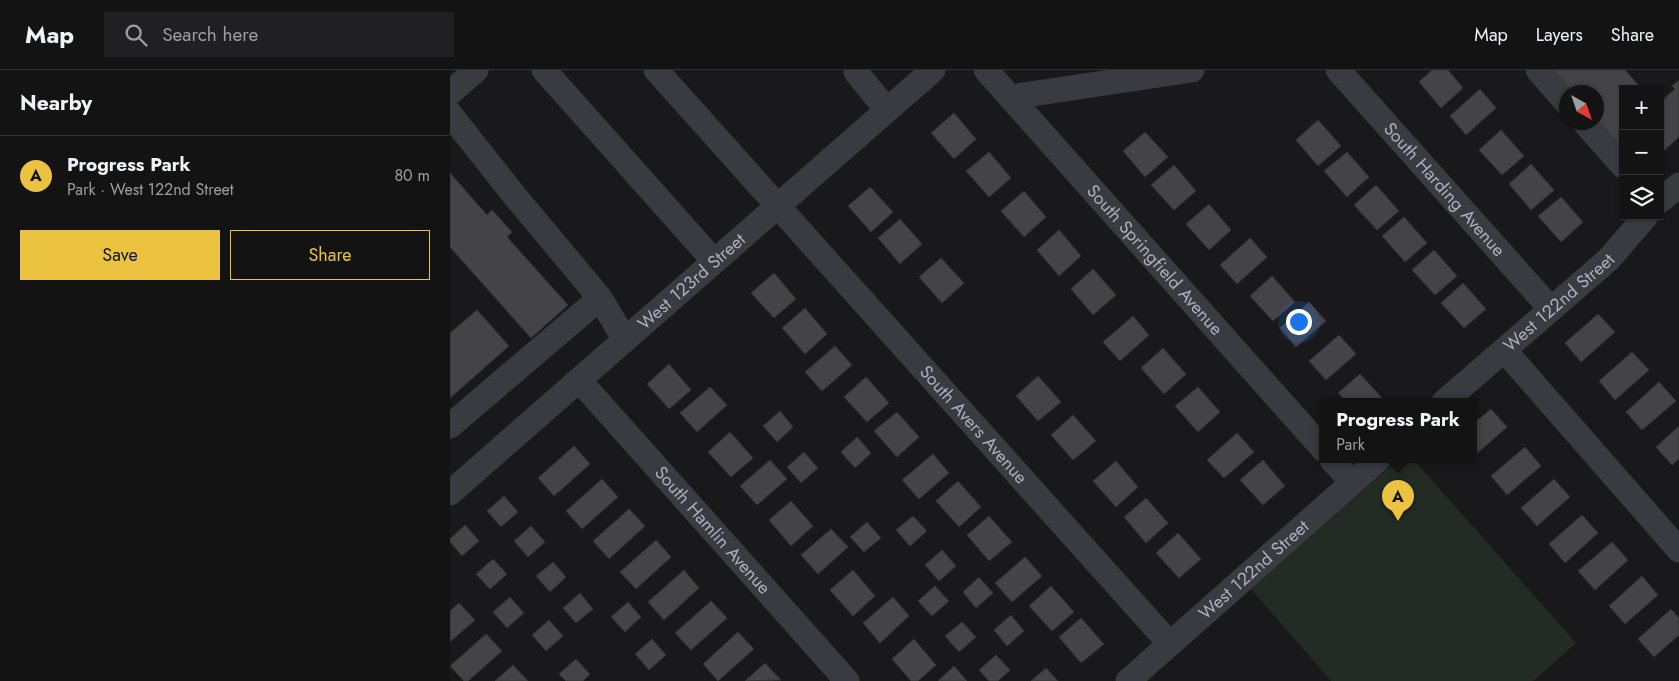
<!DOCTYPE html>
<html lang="en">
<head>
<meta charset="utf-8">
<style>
  :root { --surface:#131314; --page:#202022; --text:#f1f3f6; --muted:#9d9ea0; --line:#323234; --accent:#ecc340 }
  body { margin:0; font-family:Jost,sans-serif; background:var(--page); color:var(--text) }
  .controls { position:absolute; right:15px; top:15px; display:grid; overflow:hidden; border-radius:0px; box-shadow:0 1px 4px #0004 }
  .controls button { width:45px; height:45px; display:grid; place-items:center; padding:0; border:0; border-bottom:1px solid var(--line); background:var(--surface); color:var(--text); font:25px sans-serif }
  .compass { position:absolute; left:1109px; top:15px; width:45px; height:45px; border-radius:50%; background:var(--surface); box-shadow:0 1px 4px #0004; rotate:140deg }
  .you { position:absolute; left:848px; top:251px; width:18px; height:18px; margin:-12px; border:4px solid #fff; border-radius:50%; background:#1a73e8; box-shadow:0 0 0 8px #1a73e833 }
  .badge { display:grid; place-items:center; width:32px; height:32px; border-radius:50%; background:var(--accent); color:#111; font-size:16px; font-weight:700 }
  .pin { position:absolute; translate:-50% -41px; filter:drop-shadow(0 1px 2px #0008) }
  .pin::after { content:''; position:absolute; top:26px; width:18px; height:15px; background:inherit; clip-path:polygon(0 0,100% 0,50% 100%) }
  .popup { position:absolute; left:869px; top:328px; width:158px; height:65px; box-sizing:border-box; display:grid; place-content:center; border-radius:0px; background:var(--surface); filter:drop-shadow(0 1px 4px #0005); font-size:16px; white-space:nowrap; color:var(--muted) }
  .popup b { font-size:19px; color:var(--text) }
  .popup::after { content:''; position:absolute; left:50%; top:100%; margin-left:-10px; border:10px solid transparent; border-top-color:var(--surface) }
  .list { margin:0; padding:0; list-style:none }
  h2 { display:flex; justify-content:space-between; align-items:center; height:65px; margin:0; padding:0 20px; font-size:21px }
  h2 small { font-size:16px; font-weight:400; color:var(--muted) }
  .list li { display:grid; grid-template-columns:32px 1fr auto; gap:15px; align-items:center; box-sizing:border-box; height:80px; padding:0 20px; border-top:1px solid var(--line) }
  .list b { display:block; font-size:19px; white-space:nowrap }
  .list p { margin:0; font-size:16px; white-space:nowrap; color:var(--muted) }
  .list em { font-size:16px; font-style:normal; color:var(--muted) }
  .actions { display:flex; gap:10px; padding:15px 20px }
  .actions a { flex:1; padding:11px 0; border:1px solid var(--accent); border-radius:0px; text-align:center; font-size:18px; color:var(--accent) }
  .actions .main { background:var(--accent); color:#111 }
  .icon { flex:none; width:28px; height:28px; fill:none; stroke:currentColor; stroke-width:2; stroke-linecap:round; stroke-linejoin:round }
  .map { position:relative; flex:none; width:1229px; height:611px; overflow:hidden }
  header { display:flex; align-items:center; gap:30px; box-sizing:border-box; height:70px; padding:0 25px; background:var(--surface); border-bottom:1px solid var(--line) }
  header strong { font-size:24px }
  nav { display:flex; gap:28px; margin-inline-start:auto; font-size:18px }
  .search { width:350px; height:45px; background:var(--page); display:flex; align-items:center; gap:12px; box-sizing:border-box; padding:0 18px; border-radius:0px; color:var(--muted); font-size:19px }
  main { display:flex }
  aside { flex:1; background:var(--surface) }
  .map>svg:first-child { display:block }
  .green { fill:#232b25 }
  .building { fill:#444448; stroke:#343337 }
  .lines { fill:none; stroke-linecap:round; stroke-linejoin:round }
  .minor { stroke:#3a3b40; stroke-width:25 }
  .labels { text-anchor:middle; stroke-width:5; stroke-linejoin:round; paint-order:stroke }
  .street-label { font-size:18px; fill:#acafba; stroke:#141416 }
</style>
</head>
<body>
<header>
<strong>Map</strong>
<div class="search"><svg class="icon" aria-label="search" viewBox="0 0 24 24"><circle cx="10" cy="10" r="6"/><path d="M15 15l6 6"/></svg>Search here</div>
<nav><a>Map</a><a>Layers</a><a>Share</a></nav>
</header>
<main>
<aside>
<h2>Nearby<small></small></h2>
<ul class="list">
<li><span class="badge">A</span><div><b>Progress Park</b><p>Park · West 122nd Street</p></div><em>80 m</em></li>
</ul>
<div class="actions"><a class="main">Save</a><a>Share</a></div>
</aside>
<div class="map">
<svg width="1229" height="611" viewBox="0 0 1229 611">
  <rect width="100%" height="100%" fill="#19191b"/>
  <path class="green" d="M948,390H964L1126,573L1083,611H881L801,519Z"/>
  <g class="building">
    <path d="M982,0H998L1013,18L991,38L969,12Z"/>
    <path d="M1102,0H1175L1192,19H1173V79L1146,49V22H1122Z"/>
    <path d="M1229,10V67L1210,84V32L1225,19L1222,16Z"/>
    <path d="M1030,19L1046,38L1016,65L1000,46Z"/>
    <path d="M504,43L526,69L504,89L481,63Z"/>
    <path d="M868,50L891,76L868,96L846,70Z"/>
    <path d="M1051,60L1074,86L1052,105L1029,80Z"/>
    <path d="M695,62L718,87L695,107L673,81Z"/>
    <path d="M539,82L561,108L539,127L516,101Z"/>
    <path d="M897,82L919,107L897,127L874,101Z"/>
    <path d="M1081,94L1104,120L1081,140L1059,114Z"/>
    <path d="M724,95L746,121L724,140L701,115Z"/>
    <path d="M0,103L37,145L42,140L62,162L57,167L118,235L81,268L0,177Z"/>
    <path d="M926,115L949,141L927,160L904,135Z"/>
    <path d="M420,117L443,142L421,162L398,136Z"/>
    <path d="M574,121L596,147L574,167L551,141Z"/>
    <path d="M1111,127L1133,152L1111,172L1088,146Z"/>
    <path d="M759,134L781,160L759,180L736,154Z"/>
    <path d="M954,147L977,173L955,192L932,166Z"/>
    <path d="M450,149L472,174L450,194L428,168Z"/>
    <path d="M609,160L631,186L609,206L587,180Z"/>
    <path d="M800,168L817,187L787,214L770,195Z"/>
    <path d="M984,180L1007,206L985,225L962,200Z"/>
    <path d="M491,188L514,213L492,233L469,207Z"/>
    <path d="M643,199L666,225L643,245L621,219Z"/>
    <path d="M324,203L346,229L324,248L301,223Z"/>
    <path d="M822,206L845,232L823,251L800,226Z"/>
    <path d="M1013,213L1036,239L1014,258L991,233Z"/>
    <path d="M859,232L876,251L846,277L830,258Z"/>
    <path d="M355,238L377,264L355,284L332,258Z"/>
    <path d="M27,240L59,276L0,328V263Z"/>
    <path d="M1148,244L1165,262L1131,292L1115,273Z"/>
    <path d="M683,246L699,265L670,291L653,272Z"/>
    <path d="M889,265L906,284L876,310L859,291Z"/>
    <path d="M385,276L402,295L372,321L355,302Z"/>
    <path d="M713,278L736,304L714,324L691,298Z"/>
    <path d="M1182,282L1199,300L1165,330L1149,311Z"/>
    <path d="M219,294L241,320L219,339L197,314Z"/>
    <path d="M910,304L933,329L929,332H896L888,323Z"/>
    <path d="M588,306L611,332L588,351L566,326Z"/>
    <path d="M416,307L439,333L417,352L394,327Z"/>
    <path d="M1209,312L1226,331L1192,360L1176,342Z"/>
    <path d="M260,317L277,335L247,362L230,343Z"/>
    <path d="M748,317L770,342L748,362L725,336Z"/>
    <path d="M1041,339L1057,357L1024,386L1023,354Z"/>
    <path d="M330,341L343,357L327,372L313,356Z"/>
    <path d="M447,342L469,367L447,387L424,361Z"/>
    <path d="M623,345L646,371L623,390L601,365Z"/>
    <path d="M1229,356V389L1222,395L1206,377Z"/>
    <path d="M280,362L303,388L281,407L258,382Z"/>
    <path d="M787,363L804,382L774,408L757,390Z"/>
    <path d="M407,367L421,383L405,398L391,382Z"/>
    <path d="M124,376L140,394L104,426L88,408Z"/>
    <path d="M1075,377L1091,396L1057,425L1041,406Z"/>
    <path d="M354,382L368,398L351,413L337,397Z"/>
    <path d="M483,384L499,403L469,429L452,410Z"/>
    <path d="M320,390L337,409L307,435L290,416Z"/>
    <path d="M813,390L835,416L813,435L790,410Z"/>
    <path d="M666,391L688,417L666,437L643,411Z"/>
    <path d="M152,409L168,427L132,459L116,441Z"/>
    <path d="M1104,409L1120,427L1087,456L1071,438Z"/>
    <path d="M508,411L531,437L509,457L486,431Z"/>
    <path d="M54,426L68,442L51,457L37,441Z"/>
    <path d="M696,428L718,453L696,473L674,447Z"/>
    <path d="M341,431L363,456L341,476L319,450Z"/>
    <path d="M179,439L195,456L159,489L143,471Z"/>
    <path d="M1132,445L1148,463L1115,493L1099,474Z"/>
    <path d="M463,446L477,461L460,476L446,460Z"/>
    <path d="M539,446L562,472L539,491L517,465Z"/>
    <path d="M417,452L431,468L414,482L400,467Z"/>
    <path d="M15,455L29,471L12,486L0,472V469Z"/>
    <path d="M81,456L95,472L78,487L64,471Z"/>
    <path d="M381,459L398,477L368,504L351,485Z"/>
    <path d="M728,463L751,489L729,508L706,483Z"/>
    <path d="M206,470L221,487L186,519L170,502Z"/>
    <path d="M1162,472L1178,490L1145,520L1128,501Z"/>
    <path d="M492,480L506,496L489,511L475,495Z"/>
    <path d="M575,487L592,506L562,532L545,513Z"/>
    <path d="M43,489L57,504L40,519L26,504Z"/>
    <path d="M103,492L116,507L100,522L86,506Z"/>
    <path d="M234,500L249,518L214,550L198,532Z"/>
    <path d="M403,500L425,526L403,546L380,520Z"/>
    <path d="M1192,506L1208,525L1175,554L1159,536Z"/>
    <path d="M529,507L543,523L526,538L513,522Z"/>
    <path d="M485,516L499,531L482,546L468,531Z"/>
    <path d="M601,516L624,542L602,561L579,536Z"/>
    <path d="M130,523L143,539L126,553L113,538Z"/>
    <path d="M60,527L74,543L57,558L43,542Z"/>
    <path d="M443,527L459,546L430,573L413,553Z"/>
    <path d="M261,531L277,548L241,580L225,563Z"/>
    <path d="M178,532L191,547L175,562L161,547Z"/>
    <path d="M9,533L25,550L0,572V541Z"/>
    <path d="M1221,539L1229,548V565L1204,587L1188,569Z"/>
    <path d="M561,545L574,561L557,576L544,560Z"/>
    <path d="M631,548L654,574L631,593L609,567Z"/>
    <path d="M99,550L113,566L96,581L82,565Z"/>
    <path d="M512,552L526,567L509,582L495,566Z"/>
    <path d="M288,562L304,579L268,611L253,594Z"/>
    <path d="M36,564L52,581L18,611H14L0,596Z"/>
    <path d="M202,569L216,585L199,600L185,584Z"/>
    <path d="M464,569L486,595L468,611H461L442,589Z"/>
    <path d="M546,585L560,600L548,611H539L529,600Z"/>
    <path d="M126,589L140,604L133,611H116L109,604Z"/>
    <path d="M315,593L331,610L295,611Z"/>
    <path d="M63,595L78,611H45Z"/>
    <path d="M504,596L517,611H488Z"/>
    <path d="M596,598L608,611H581Z"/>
  </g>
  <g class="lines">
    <g class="minor">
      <path d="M94,0L264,191"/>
      <path id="s1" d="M206,0L720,574"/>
      <path d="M407,0L406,2L437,40"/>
      <path id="s2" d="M536,0L873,379"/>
      <path id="s3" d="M888,0L1101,239"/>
      <path d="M1088,0L1116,32"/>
      <path d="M0,23L26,0"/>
      <path d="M561,27L742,0"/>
      <path d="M0,44L64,125L150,228L175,270"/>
      <path d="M1134,52L1173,96"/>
      <path d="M1210,131L1229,115"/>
      <path d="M1054,280L1229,480"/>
      <path id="s4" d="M129,310L397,611"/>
      <path id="s5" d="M994,332L1159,189L1196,146"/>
      <path d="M0,356L150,228"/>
      <path d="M882,390L902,412"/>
      <path id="s6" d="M0,423L483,0"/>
      <path id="s7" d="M678,611L928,390"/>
    </g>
  </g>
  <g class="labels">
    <g class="street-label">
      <text dy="6" stroke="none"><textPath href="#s3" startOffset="160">South Harding Avenue</textPath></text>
      <text dy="6" stroke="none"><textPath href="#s2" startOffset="254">South Springfield Avenue</textPath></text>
      <text dy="6" stroke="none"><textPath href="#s6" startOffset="321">West 123rd Street</textPath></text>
      <text dy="6" stroke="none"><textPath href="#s5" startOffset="152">West 122nd Street</textPath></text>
      <text dy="6" stroke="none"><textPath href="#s1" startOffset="476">South Avers Avenue</textPath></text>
      <text dy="6" stroke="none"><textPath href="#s4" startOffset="201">South Hamlin Avenue</textPath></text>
      <text dy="6" stroke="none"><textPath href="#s7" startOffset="168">West 122nd Street</textPath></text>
    </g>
  </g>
</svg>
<div class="controls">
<button>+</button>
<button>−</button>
<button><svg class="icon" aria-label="layers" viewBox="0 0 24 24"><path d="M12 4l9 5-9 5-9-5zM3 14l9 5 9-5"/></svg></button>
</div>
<svg class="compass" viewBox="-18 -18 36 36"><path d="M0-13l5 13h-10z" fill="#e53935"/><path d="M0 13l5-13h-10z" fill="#9d9ea0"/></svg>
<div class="you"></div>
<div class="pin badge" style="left:948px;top:451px">A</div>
<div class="popup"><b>Progress Park</b>Park</div>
</div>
</main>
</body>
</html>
